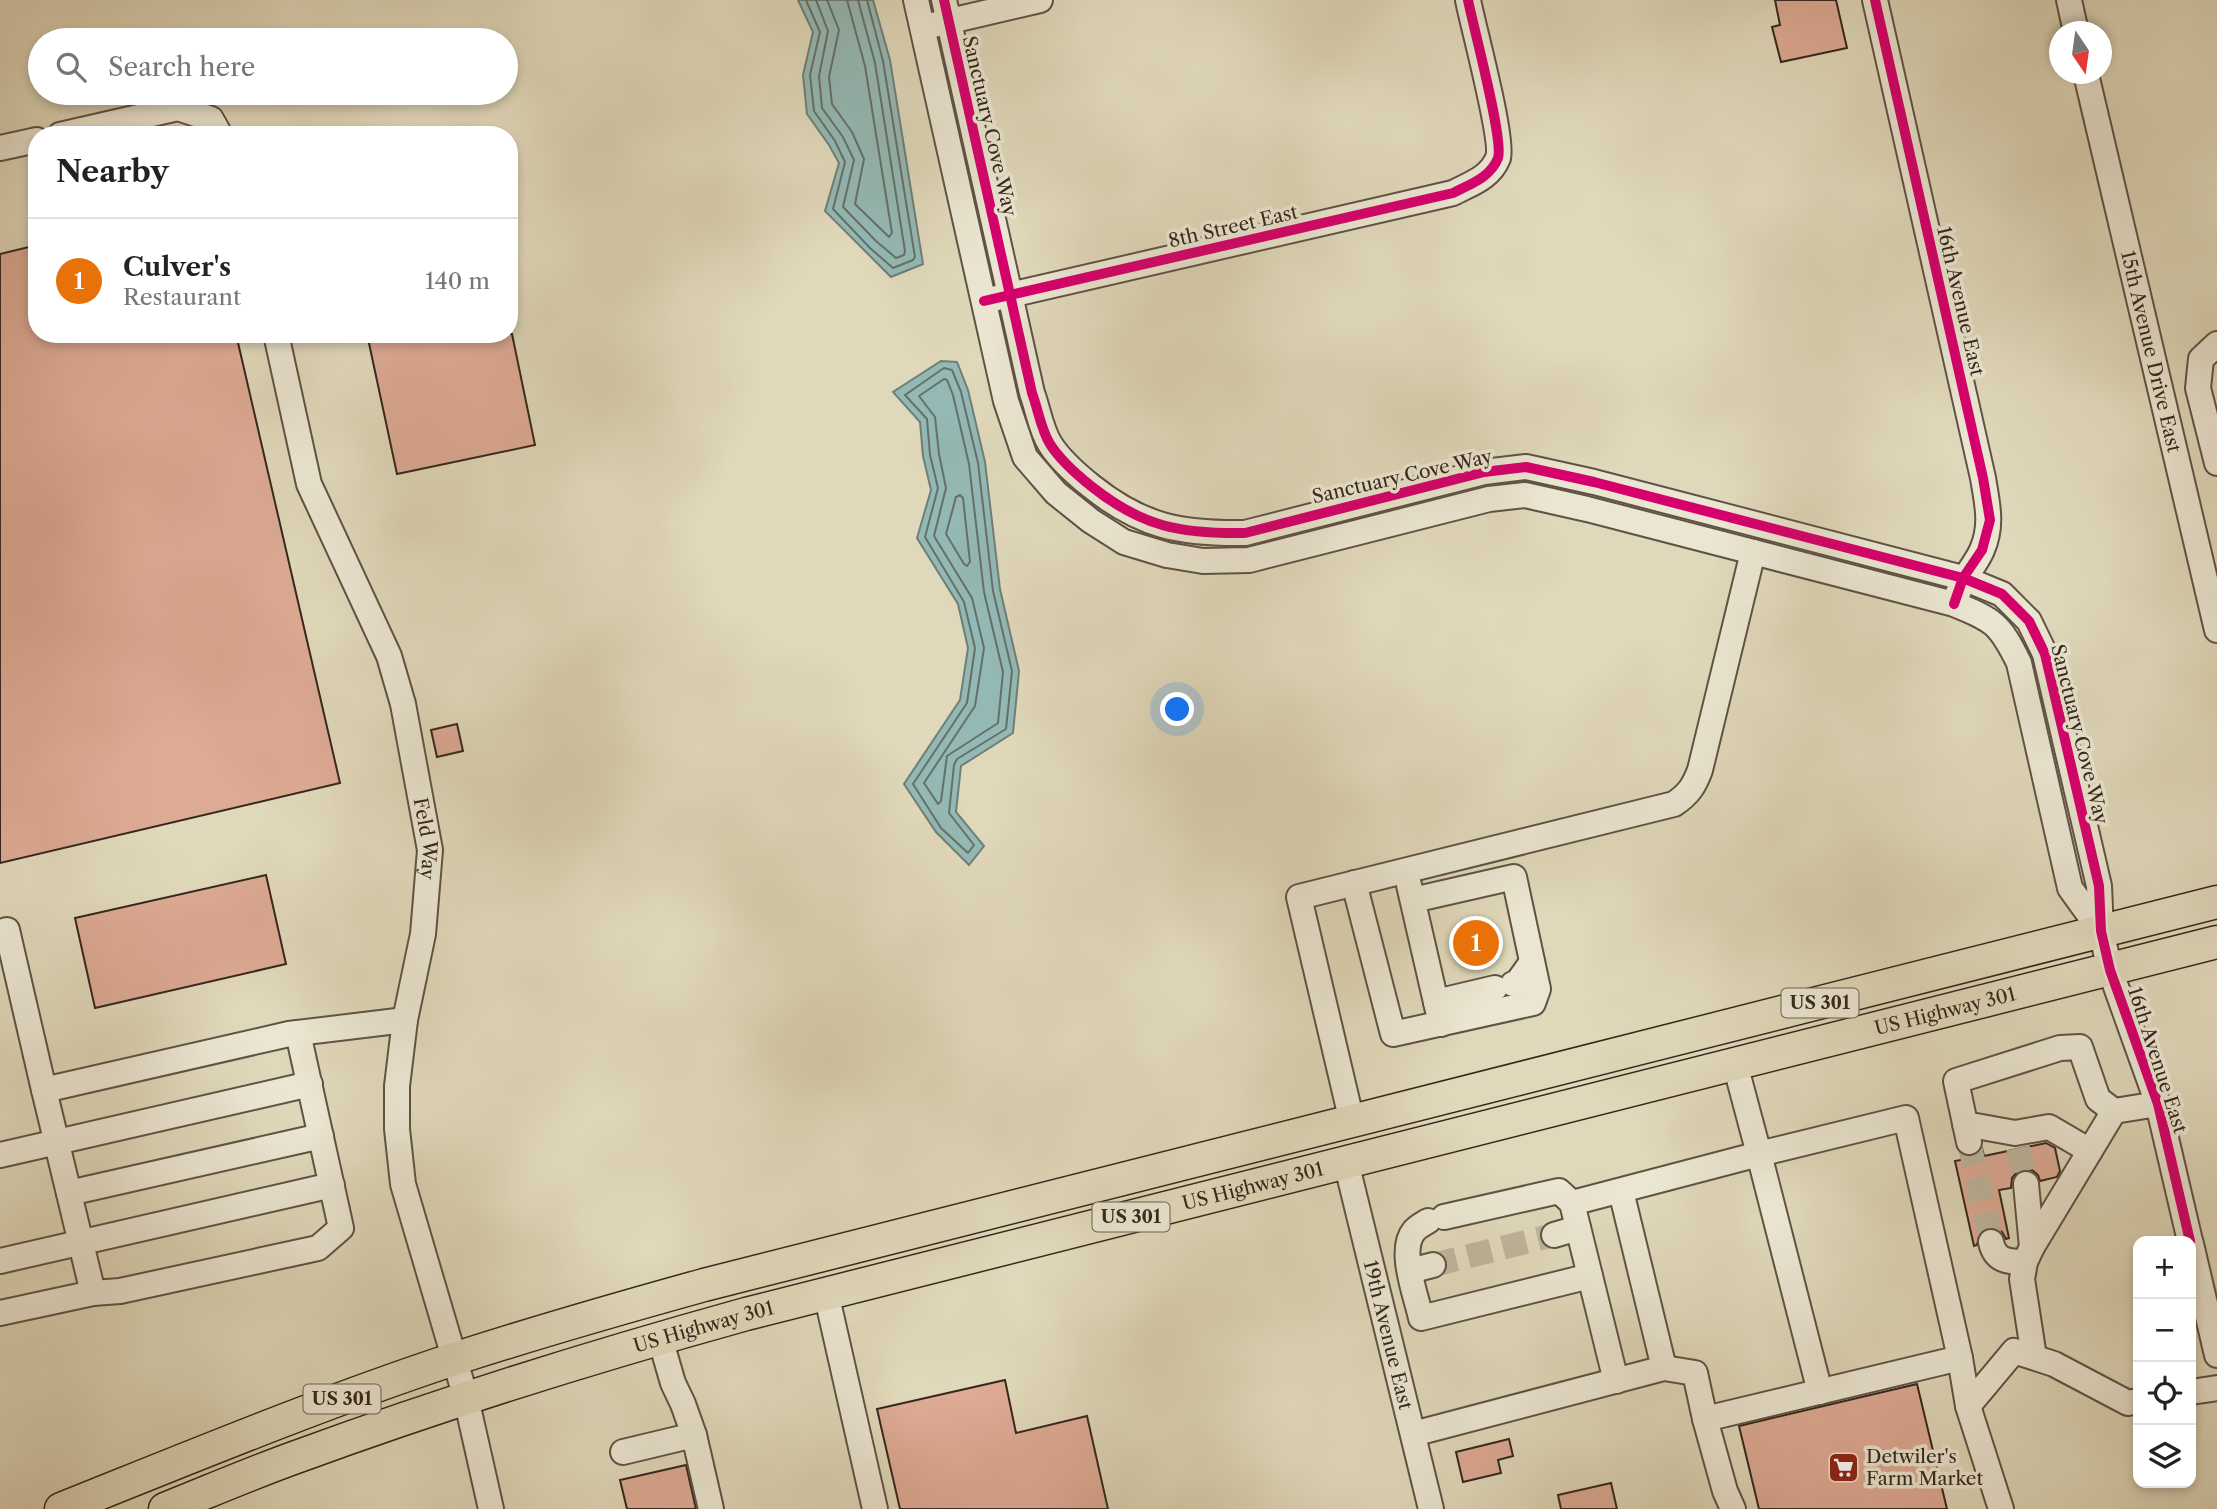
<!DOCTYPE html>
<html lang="en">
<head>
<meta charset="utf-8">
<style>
  :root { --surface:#fff; --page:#f2f2f2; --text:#222; --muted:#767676; --line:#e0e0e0; --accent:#0b8043 }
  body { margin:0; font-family:"Libre Caslon Text",serif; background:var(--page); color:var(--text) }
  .controls { position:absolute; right:21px; bottom:21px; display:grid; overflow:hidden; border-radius:14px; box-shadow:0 4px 10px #0003 }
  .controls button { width:63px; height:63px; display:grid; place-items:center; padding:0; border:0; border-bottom:2px solid var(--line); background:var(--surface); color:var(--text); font:35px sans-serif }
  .compass { position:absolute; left:2049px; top:21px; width:63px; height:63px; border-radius:50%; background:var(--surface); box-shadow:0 4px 10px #0003; rotate:167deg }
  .you { position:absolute; left:1178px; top:710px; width:24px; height:24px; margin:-18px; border:5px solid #fff; border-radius:50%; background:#1a73e8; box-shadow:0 0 0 10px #1a73e833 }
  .badge { display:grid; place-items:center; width:46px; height:46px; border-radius:50%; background:var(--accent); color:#fff; font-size:23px; font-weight:700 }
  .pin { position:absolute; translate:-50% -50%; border:4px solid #fff; box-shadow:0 2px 7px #0006 }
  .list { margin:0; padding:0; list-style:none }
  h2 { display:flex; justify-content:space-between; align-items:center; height:91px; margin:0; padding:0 28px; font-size:30px }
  h2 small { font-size:23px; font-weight:400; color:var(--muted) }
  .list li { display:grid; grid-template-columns:46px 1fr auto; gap:21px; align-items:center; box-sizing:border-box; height:126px; padding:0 28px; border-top:2px solid var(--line) }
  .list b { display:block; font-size:26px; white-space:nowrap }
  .list p { margin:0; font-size:23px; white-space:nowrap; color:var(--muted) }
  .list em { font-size:23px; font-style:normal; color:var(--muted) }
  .icon { flex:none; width:38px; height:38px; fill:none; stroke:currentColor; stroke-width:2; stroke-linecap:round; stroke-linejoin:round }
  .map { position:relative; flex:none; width:2217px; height:1509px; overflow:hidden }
  .search { position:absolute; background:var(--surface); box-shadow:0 4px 10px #0003; left:28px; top:28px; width:490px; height:77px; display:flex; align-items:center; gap:18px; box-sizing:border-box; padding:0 24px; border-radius:38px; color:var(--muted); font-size:26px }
  .panel { position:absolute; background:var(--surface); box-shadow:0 4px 10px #0003; left:28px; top:126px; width:490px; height:217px; border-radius:28px }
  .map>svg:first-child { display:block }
  .water { fill:#94b9b5; stroke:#6e7f79; stroke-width:2 }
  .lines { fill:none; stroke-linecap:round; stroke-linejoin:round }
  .shore { stroke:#64706a; stroke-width:2 }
  .building { fill:#ddaa94; stroke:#34271e; stroke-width:2 }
  .minor-tunnel { stroke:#beb59b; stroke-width:24; stroke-dasharray:24 12; stroke-linecap:butt }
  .minor-casing { stroke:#5f5345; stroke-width:28 }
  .major-casing { stroke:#34271e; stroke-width:35 }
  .minor { stroke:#ebe6d2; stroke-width:24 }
  .major { stroke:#e0d8ba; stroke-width:32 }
  .cycleway-casing { stroke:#ebe6d2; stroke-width:15 }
  .cycleway { stroke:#d6006c; stroke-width:10 }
  .labels { text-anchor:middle; stroke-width:7; stroke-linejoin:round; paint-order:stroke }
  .shield { fill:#ebe6d2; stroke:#6b6054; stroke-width:2 }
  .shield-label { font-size:18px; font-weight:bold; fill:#34271e }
  .street-label { font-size:19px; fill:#34271e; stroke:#ebe6d2 }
  .poi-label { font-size:19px; fill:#34271e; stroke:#ebe6d2; text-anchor:start }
</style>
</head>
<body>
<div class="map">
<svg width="2217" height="1509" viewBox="0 0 2217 1509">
  <rect width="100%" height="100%" fill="#e0d8ba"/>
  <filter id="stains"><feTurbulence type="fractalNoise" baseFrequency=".00286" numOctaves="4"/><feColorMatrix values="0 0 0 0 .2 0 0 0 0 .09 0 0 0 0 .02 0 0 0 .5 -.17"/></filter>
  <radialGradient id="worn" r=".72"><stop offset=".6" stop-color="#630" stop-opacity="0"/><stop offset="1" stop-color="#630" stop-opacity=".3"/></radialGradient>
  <g class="water">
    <path d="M798,0H873L890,60L923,264L891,277L825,211L839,163L829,145L807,114L803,75L813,32Z"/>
    <path d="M941,361L957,362L968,390L985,462L1000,589L1019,671L1013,733L961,766L956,812L984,846L969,865L936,832L904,784L960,700L968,648L958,604L917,538L931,490L923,456L920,422L893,392Z"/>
  </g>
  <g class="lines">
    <g class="shore">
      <path d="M806,0L820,32L810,75L814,111L835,141L845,162L833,209L870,248L893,268L913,260L915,257L883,61L867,0"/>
      <path d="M816,0L828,31L819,76L822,108L843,137L854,160L843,207L876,241L896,258L904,255L905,251L875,63L858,0"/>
      <path d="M827,0L839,30L829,77L832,104L852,132L864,159L855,204L889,237L892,233L865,66L847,0"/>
      <path d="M944,368L952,370L961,392L978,463L993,591L1012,671L1006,729L957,759L954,765L949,813L974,845L968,853L941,828L913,784L967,703L975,648L964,602L925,537L938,488L930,455L927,419L905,395Z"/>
      <path d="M944,379L947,380L953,395L969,464L984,592L1003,672L998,723L947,756L941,801L938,804L924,783L975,706L984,648L972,598L934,536L946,488L939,454L935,417L919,396Z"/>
      <path d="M960,495L963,498L970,562L967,566L964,564L946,534L956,497Z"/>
    </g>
  </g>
  <g class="building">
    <path d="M1775,0H1836L1847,48L1781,62L1772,27L1780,25Z"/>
    <path d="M37,245V334H236L340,783L0,863V254Z"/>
    <path d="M367,334H512L535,445L397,474Z"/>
    <path d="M457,724L463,751L437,757L431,730Z"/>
    <path d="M266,875L286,964L95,1008L75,918Z"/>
    <path d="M2046,1143L2055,1148L2060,1171L2057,1177L2040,1181L2038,1175L2032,1170L2024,1169L2017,1172L2012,1178L2011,1188L1999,1190L2009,1238L2006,1239L2002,1232L1995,1228H1987L1980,1232L1977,1245L1974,1246L1955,1161L1966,1159V1156H1973L1982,1148L1984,1156Z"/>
    <path d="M1005,1380L1016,1433L1087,1416L1108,1509H900L877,1409Z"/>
    <path d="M1917,1384L1947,1509H1759L1739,1426Z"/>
    <path d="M1509,1439L1513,1456L1498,1460L1501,1473L1463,1482L1456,1452Z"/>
    <path d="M686,1465L696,1509H627L620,1480Z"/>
    <path d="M1611,1483L1617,1509H1561L1558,1495Z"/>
  </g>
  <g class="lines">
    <g class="minor-tunnel">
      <path d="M1969,1142L1991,1242"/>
      <path d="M2018,1148L2026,1184"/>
      <path d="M1433,1265L1554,1235"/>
    </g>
    <defs>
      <g id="minor">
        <path d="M916,0L1006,401L1025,457L1056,493L1091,521L1124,542L1167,555L1203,561L1249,560L1489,499L1525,495L1587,509L1954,604C1994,620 2000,624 2019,663L2070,888L2101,931"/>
        <path d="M944,0L1032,393C1038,409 1041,430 1050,444C1060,460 1076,474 1091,486C1142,527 1181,534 1245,533L1484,472L1526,467L1594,482L1963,578L2002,594L2029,621L2045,654L2099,886L2101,931L2110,970L2158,1104L2190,1241"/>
        <path d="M1875,0L1983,478C1987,503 1993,525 1982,550C1975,566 1964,575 1958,593"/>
        <path d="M2069,0L2076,32"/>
        <path d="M933,25L1040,0"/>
        <path id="s1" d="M2086,74L2217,630"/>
        <path d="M60,135L178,108L211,119L220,135"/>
        <path d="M0,148L37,140"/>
        <path d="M997,298L1453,193C1470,184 1490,178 1498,158C1504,140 1473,26 1468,0"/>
        <path id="s2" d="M276,334L309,484L389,656L403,704L430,850L423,934L405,1020L397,1086V1129L403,1184L466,1398L491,1509"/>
        <path d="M2217,344L2201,359L2198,388L2217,463"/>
        <path d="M1354,883L1393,1034L1533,1003L1538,989L1514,877L1413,900"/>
        <path d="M1409,885L1441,1024"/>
        <path d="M0,932L7,930L44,1090L289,1034L405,1020"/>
        <path d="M1513,984L1517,983L1532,962"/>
        <path d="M1436,1002L1495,988"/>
        <path d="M1735,1064L1759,1154L1906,1118L1960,1358"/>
        <path d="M44,1090L93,1293"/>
        <path d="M1352,1122L1299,897L1674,804C1689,794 1694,786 1700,770L1753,552"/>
        <path d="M1965,1124L2015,1133L2049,1127L2090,1151"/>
        <path d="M1969,1142L1956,1081L2060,1048L2080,1047L2098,1099L2114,1111L2158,1104"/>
        <path d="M0,1155L310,1084"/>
        <path id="s3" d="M1346,1162L1431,1509"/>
        <path d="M2026,1184L2032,1247"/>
        <path d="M1621,1191L1664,1368"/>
        <path d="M69,1193L321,1136"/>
        <path d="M1572,1203L1759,1154L1820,1392"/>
        <path d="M1444,1217L1559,1191L1572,1203L1616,1381"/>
        <path d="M1428,1221C1423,1224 1417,1227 1414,1231C1398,1250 1416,1295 1421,1318L1590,1276"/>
        <path d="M1554,1235L1578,1228"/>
        <path d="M1991,1242C1995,1261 2008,1262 2025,1262"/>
        <path d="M2191,1244L2217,1355"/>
        <path d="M0,1261L332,1185"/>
        <path d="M1410,1271L1433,1265"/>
        <path d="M826,1293L875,1509"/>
        <path d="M0,1313L93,1293L120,1291L318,1248L341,1228L298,1033"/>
        <path d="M660,1338L673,1383L683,1404L694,1435L711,1509"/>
        <path d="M2034,1357L2022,1279L2025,1262L2032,1247L2114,1111"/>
        <path d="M2191,1392L2217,1388"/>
        <path d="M1968,1406L2014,1351L2054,1364L2128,1403L2138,1401"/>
        <path d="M1413,1434L1664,1368L1695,1373L1705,1419"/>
        <path d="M623,1452L694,1435"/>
        <path d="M1733,1509L1725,1491L1705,1419L1960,1358L1968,1406L2001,1509"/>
      </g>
      <g id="major">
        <path d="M61,1509C191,1457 321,1403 454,1359C537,1332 621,1308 704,1285L2217,902"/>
        <path id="s4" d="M165,1509C210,1491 254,1472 299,1456C446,1402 595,1356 746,1314L2217,942"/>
      </g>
    </defs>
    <use href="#minor" class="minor-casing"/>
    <use href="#major" class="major-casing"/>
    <use href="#minor" class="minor"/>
    <use href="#major" class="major"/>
    <defs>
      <g id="cycleway">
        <path d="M944,0L1032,393C1038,409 1041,430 1050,444C1060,460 1076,474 1091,486C1142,527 1181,534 1245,533L1484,472L1526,467L1594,482L1963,578L2002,594L2029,621L2045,654L2099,886L2101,931L2110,970L2158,1104L2190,1241"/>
        <path d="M1875,0L1983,478L1990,520L1982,550L1963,578L1954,604"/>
        <path d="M984,301L1453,193C1470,184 1490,178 1498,158C1504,140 1473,26 1468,0"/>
      </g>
    </defs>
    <use href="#cycleway" class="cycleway-casing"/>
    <use href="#cycleway" class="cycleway"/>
  </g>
  <defs>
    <symbol id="supermarket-square" viewBox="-11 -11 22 22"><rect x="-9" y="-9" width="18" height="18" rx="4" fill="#8f2418" stroke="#ebe6d2"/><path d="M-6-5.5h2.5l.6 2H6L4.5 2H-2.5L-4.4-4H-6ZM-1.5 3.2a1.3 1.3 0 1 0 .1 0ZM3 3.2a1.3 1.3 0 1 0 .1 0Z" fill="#fff"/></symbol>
  </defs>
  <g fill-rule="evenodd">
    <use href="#supermarket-square" x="1826" y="1450" width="35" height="35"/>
  </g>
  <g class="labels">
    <g class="shield">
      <rect x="1781.5" y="988.5" width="77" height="29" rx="5"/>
      <rect x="1092.5" y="1202.5" width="77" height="29" rx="5"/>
      <rect x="303.5" y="1384.5" width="77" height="29" rx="5"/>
    </g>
    <g class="shield-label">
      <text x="1820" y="1009">US 301</text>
      <text x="1131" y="1223">US 301</text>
      <text x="342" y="1405">US 301</text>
    </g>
    <g class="street-label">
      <text transform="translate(990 126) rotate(77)" y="7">Sanctuary Cove Way</text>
      <text transform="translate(1233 226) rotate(-13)" y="7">8th Street East</text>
      <text transform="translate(1961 301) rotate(77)" y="7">16th Avenue East</text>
      <text dy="7" stroke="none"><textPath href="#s1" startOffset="285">15th Avenue Drive East</textPath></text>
      <text transform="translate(1402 476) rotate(-13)" y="7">Sanctuary Cove Way</text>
      <text transform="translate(2080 734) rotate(76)" y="7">Sanctuary Cove Way</text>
      <text dy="7" stroke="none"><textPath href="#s2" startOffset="530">Feld Way</textPath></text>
      <text dy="7" stroke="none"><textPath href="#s4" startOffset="1850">US Highway 301</textPath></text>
      <text transform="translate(2158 1060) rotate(72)" y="7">16th Avenue East</text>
      <text dy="7" stroke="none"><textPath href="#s4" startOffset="1136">US Highway 301</textPath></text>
      <text dy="7" stroke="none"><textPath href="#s4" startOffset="569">US Highway 301</textPath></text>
      <text dy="7" stroke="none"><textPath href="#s3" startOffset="178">19th Avenue East</textPath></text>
    </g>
    <g class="poi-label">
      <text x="1866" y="1463">Detwiler's<tspan x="1866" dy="22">Farm Market</tspan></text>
    </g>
  </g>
  <rect width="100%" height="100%" filter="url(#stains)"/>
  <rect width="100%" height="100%" fill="url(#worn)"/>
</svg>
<div class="controls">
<button>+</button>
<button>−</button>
<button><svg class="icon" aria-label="locate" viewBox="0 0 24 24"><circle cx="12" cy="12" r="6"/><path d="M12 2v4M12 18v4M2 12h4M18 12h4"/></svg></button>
<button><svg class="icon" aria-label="layers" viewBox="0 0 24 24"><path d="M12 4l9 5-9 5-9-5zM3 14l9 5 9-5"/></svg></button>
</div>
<svg class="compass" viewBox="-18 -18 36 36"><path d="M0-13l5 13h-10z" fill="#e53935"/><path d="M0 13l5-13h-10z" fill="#767676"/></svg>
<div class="you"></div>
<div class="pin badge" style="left:1476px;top:943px;background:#e8710a">1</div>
<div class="search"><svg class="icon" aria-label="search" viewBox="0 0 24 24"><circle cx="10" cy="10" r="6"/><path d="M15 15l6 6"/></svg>Search here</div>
<section class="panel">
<h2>Nearby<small></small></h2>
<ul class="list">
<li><span class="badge" style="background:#e8710a">1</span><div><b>Culver's</b><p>Restaurant</p></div><em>140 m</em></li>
</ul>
</section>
</div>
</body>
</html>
